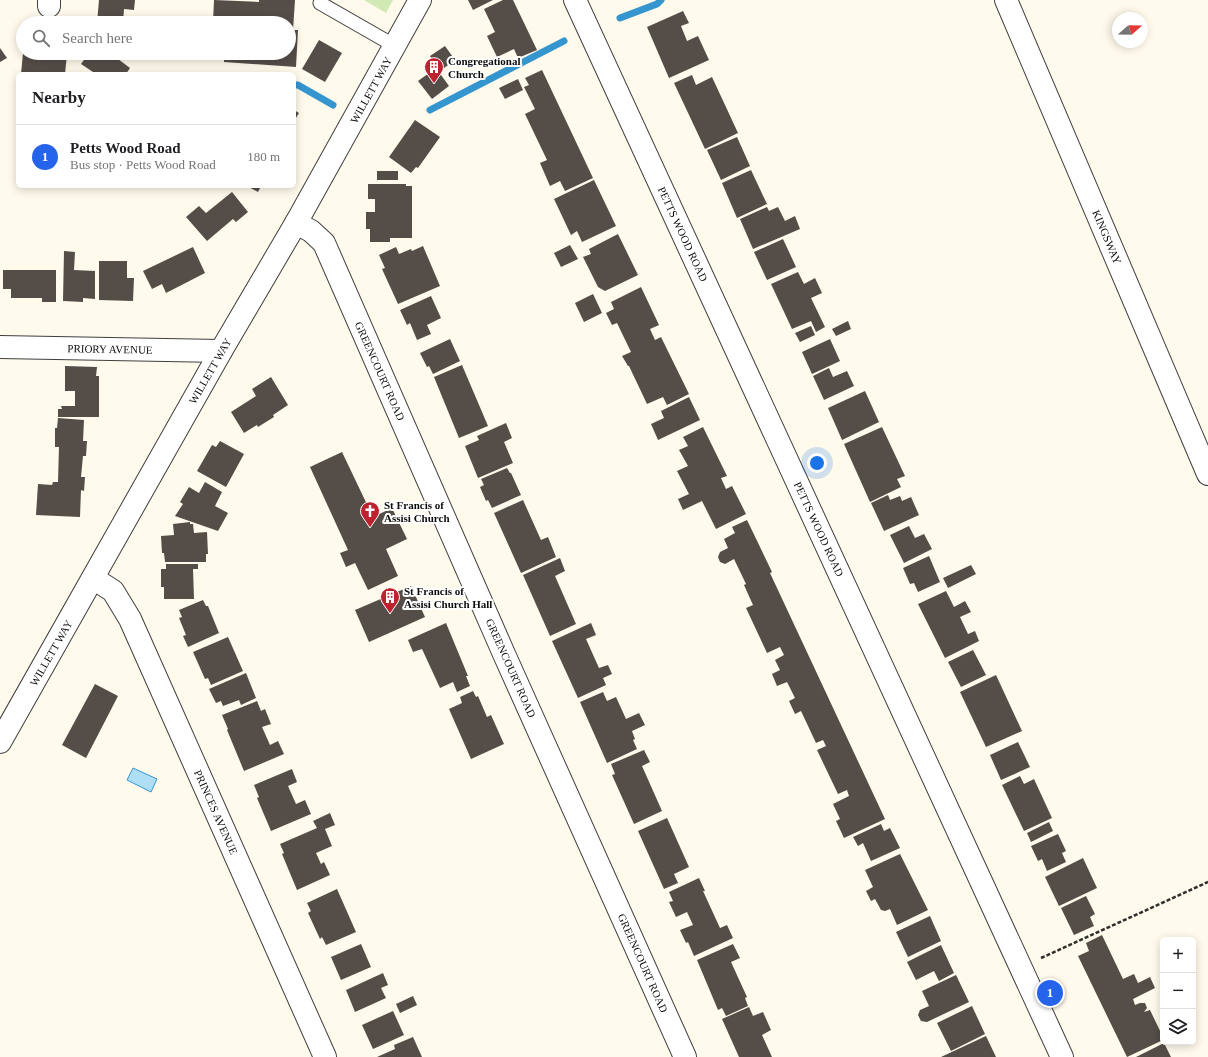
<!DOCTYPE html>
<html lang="en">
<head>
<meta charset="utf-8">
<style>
  :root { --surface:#fff; --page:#f2f2f2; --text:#202124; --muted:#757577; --line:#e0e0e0; --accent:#2563eb }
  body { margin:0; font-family:"Times New Roman",serif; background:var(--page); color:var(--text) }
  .controls { position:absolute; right:12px; bottom:12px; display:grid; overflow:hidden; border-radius:6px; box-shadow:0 2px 10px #0003 }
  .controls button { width:36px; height:36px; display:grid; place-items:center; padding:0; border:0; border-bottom:1px solid var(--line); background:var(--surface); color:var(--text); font:20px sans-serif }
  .compass { position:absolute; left:1112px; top:12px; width:36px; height:36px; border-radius:50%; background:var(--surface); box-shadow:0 2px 10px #0003; rotate:70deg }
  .you { position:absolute; left:817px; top:463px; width:14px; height:14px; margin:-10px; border:3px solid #fff; border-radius:50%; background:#1a73e8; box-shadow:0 0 0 6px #1a73e833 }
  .badge { display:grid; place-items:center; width:26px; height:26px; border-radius:50%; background:var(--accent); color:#fff; font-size:13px; font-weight:700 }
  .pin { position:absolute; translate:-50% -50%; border:2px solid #fff; box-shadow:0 1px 4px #0006 }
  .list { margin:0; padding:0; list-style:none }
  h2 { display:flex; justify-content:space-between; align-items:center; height:52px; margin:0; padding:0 16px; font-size:17px }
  h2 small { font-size:13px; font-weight:400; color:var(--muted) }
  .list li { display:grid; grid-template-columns:26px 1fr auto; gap:12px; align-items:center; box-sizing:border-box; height:64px; padding:0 16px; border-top:1px solid var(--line) }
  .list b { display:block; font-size:15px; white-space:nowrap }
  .list p { margin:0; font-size:13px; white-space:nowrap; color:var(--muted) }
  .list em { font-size:13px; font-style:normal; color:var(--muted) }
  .icon { flex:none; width:22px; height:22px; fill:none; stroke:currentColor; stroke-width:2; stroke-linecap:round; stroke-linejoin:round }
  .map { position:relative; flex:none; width:1208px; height:1057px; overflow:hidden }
  .search { position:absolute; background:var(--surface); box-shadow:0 2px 10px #0003; left:16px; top:16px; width:280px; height:44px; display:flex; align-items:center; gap:10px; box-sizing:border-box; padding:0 14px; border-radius:22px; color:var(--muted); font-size:15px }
  .panel { position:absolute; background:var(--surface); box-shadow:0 2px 10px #0003; left:16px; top:72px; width:280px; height:116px; border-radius:6px }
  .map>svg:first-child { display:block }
  .green { fill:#d1e9b4 }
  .water { fill:#afdef7; stroke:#3595cf }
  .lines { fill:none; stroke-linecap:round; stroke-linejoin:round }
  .stream { stroke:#3595cf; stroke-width:7 }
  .building { fill:#554d48 }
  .service-casing { stroke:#3f3f3f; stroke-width:15 }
  .minor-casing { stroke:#3f3f3f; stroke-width:24 }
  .tertiary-casing { stroke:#3f3f3f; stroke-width:24 }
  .path { stroke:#2e2e2e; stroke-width:2.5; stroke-dasharray:4 2; stroke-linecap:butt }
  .service { stroke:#fff; stroke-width:13 }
  .minor { stroke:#fff; stroke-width:22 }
  .tertiary { stroke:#fff; stroke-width:22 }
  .labels { text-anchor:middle; stroke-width:4; stroke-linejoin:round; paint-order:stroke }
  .poi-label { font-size:11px; font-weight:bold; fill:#0c0c0c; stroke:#fff; text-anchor:start }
  .street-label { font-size:11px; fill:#0c0c0c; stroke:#fff }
</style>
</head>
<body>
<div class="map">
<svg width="1208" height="1057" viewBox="0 0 1208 1057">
  <rect width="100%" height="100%" fill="#fffaeb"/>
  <path class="green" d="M364,0H393L386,13Z"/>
  <path class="water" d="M133,768L157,779L151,792L127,780Z"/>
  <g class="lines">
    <g class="stream">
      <path d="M620,18L657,4L661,0"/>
      <path d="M294,85H298L333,105"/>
      <path d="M430,110L564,41"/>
    </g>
  </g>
  <g class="building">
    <path d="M99,0H135L134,10L124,9L123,23H97Z"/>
    <path d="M214,0L259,2V0H295L293,30H298L296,67L224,62V53H289V23H226L213,22Z"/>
    <path d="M468,0H493L473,10Z"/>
    <path d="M503,0H513L537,50L518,58L514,49L497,57L487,36L495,32L484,9Z"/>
    <path d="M683,11L689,23L681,26L687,41L698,36L709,60L669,78L647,27Z"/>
    <path d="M319,40L342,53L325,82L302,69Z"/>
    <path d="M445,46L455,60L440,71L430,56Z"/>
    <path d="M0,48L7,58L0,62Z"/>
    <path d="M23,53L67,54L65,74H21Z"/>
    <path d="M89,53H110L130,68L126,74H96L81,64Z"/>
    <path d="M436,68L449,86L432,99L418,81Z"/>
    <path d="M542,70L593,178L565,191L560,181L550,186L540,163L547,160L525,114L535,109L524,87L529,85L525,78Z"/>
    <path d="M692,75L696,85L712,77L738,133L705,149L674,83Z"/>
    <path d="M518,79L523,90L505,99L499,88Z"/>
    <path d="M294,110L299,113L294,121Z"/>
    <path d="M415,120L440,137L418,168L416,167L411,173L389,157Z"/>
    <path d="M737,137L750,166L721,180L707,150Z"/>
    <path d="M751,170L767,204L737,218L722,183Z"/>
    <rect x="377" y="171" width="21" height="9"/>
    <path d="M594,180L616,226L582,242L577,231L571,235L554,199Z"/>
    <path d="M368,184H406V186H412V238H390V242H370V229H366V212H375V199H368Z"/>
    <path d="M247,186H261L258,192Z"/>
    <path d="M232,192L248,212L236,222L233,219L207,241L186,217L199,206L206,213Z"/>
    <path d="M767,207L769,211L778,207L785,221L795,216L800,229L753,249L740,219Z"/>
    <path d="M618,234L638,275L605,291L598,287L583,257L591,254L589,249Z"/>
    <path d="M783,239L796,267L767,280L754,252Z"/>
    <path d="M570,245L578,259L561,267L554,253Z"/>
    <path d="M423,246L440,286L398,304L382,269L385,268L379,255L396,247L399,254L411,249L412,251Z"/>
    <path d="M193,247L205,273L166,293L162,284L152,289L143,271Z"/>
    <path d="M64,251L75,252L74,270L95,271V299L83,298V302L63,301Z"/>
    <path d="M99,261H127V278H134L133,301L99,300Z"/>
    <path d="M3,270H56V302H42V298H11V289H3Z"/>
    <path d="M798,272L804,284L815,278L822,293L811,298L825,327L816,332L811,321L792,329L771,284Z"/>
    <path d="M641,287L659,325L650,329L655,340L661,337L689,394L667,405L663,397L647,404L629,366H628L622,356L631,352L617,323L612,325L606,313L614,309L611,302Z"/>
    <path d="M593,294L602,313L584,322L575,303Z"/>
    <path d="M431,296L441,318L427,325L431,334L417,340L410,323L407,325L400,310Z"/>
    <path d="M848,321L851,329L836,336L832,329Z"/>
    <path d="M811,326L815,335L800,342L795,333Z"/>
    <path d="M450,339L460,361L433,374L429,366L427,367L420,353Z"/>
    <path d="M830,339L840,361L812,374L802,352Z"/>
    <path d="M462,365L488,426L459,438L434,377Z"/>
    <path d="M65,366L97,367L96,376H99V417H58V409H62L61,406H75V391H65Z"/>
    <path d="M829,368L833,377L847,371L854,386L824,400L813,376Z"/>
    <path d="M271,377L288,405L273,415L274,417L258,427L257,425L244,433L231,412L256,396L252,389Z"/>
    <path d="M865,391L879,422L842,440L828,408Z"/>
    <path d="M689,397L700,420L658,440L651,424L664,418L661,411Z"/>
    <path d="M58,418L84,420L83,441H87L86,456H83L81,477H85L84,491L81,490L80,517L36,515L38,484L52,485L53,482H58L59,447H55V428H57Z"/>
    <path d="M506,423L512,438L504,442L513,463L478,478L465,446L479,440L477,436Z"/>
    <path d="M703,427L727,476L721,478L726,489L732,486L746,514L716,529L702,501L683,510L678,499L689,494L677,471L688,466L679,450L688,446L683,437Z"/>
    <path d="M882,427L905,476L897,479L901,487L870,502L844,444Z"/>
    <path d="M220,441L244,454L226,487L197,471L212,445L216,447Z"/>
    <path d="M342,452L373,517L392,508L407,539L386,549L398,576L368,590L355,563L346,567L340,553L348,550L310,467Z"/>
    <path d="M507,468L510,473H511L521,495L492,508L488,500L486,501L480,487L484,485L481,479Z"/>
    <path d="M205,482L222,492L215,506L228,513L218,531L175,516L183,504L180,502L189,487L199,493Z"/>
    <path d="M888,495L890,500L900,496L902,501L911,497L919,515L884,531L871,503Z"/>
    <path d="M523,500L541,540L548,537L556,557L521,573L494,513Z"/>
    <path d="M747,520L772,572L770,573L885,819L844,838L836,821L840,819L833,804L849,796L847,790L838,794L817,750L826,746L823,740L816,743L801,711L795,714L789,701L795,698L787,682L777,686L772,674L780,670L775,660L784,655L780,647L767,653L746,608L753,605L744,585L746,584L734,559L725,564L720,562L718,557L720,552L728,548L724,539L735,533L732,527Z"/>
    <path d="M190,522V524H193L194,533L207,532L208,554H206V562H165L164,553H162L161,536L174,535L173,524Z"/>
    <path d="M909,526L915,538L924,534L932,549L904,563L890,535Z"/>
    <path d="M929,556L940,582L918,592L914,583L910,584L903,568Z"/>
    <path d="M560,558L565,571L555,576L576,624L550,636L523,575Z"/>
    <path d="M166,564H198V569H193L194,599H164V587H161V569H166Z"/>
    <path d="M971,565L976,574L948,588L943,578Z"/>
    <path d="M411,586L425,617L369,642L355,610Z"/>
    <path d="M946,591L954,607L965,601L971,612L960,617L968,634L975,631L979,641L945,658L918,604Z"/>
    <path d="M203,600L206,606H208L219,633L188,647L183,636L186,635L179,618L182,617L179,610Z"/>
    <path d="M446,623L468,676H466L470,686L457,692L453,682L440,688L422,649L413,652L408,640Z"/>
    <path d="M591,623L596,635L586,639L599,668L608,665L612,674L603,678L606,685L578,698L552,641Z"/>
    <path d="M228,637L243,671L211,685L208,678L205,679L193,652Z"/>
    <path d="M973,650L986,675L961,687L948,662Z"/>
    <path d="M246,673L256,698L241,705L239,700L223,706L221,701L216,703L209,689Z"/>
    <path d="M996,675L1022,731L986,747L960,692Z"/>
    <path d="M95,684L118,696L86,758L62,745Z"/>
    <path d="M473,691L476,697L478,696L487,717L491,715L504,744L471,759L449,709L462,703L460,697Z"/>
    <path d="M603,692L607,701L616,697L626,719L639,713L645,725L632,731L635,739L633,740L637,749L607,763L580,702Z"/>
    <path d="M257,701L261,711L265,709L271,724L262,727L270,745L278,741L284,754L244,771L227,730L228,729L222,715Z"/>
    <path d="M1018,742L1030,767L1001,780L990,755Z"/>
    <path d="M644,750L650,762L642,766L662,811L634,824L612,775L615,774L611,764Z"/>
    <path d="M292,769L297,782L288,786L296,804L305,800L311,814L271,831L257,798L259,797L254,785Z"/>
    <path d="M1020,776L1024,784L1034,779L1052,818L1024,831L1002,785Z"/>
    <path d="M330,813L335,825L325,829L332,846L316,853L321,864L324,862L330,875L297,890L282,854L284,853L280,844L317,828L313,821Z"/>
    <path d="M667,818L689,867L674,874L678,883L664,889L638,831Z"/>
    <path d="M1049,822L1053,831L1031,842L1027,833Z"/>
    <path d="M881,824L884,831L890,828L900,848L871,861L863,843L858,846L853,837Z"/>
    <path d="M1058,834L1066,851L1062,853L1066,862L1047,871L1042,859L1038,861L1031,846Z"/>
    <path d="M900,854L928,910L897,925L890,909L885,911L881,910L875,899L871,901L866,891L873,887L865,870Z"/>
    <path d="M1083,858L1097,888L1059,906L1045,877Z"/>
    <path d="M699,878L705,891H703L720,928L727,925L733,938L694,956L688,942L686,943L680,930L693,925L687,912L676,917L669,902L673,901L669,892Z"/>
    <path d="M337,889L356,932L326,945L322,937L320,939L308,913L311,911L307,903Z"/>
    <path d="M1086,896L1095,914L1090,917L1094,926L1074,935L1061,908Z"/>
    <path d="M930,916L941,941L908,957L896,932Z"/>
    <path d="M1102,935L1123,979L1134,974L1138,983L1150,977L1155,988L1133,999L1135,1005L1140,1003H1145L1147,1008L1144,1012L1150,1010L1163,1037V1040L1127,1057L1078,956L1089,951L1086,943Z"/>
    <path d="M361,944L371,967L341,980L331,957Z"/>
    <path d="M733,944L740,958L731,962L747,997L745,998L748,1006L726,1016L722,1008L718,1010L697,960Z"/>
    <path d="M941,945L954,973L939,981L934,971L916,980L907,962Z"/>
    <path d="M383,973L388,985L381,988L386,998L355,1012L346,990Z"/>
    <path d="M956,975L969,1002L927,1022L921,1021L918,1015L920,1010L929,1006L922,991Z"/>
    <path d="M413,996L417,1005L400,1013L396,1004Z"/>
    <path d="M972,1006L985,1034L951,1051L937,1023Z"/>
    <path d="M749,1007L753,1016L763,1012L771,1030L762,1035L772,1057H739L722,1019Z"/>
    <path d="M393,1011L404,1035L373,1049L362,1025Z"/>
    <path d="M986,1036L996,1057H941Z"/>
    <path d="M413,1037L422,1057H377L395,1049L394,1045Z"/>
    <path d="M1164,1043L1171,1057H1136Z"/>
  </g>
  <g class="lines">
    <defs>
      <path id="service" d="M320,3L395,46"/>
      <g id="minor">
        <path d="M1006,0L1208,474"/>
        <path d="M49,6V0"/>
        <path d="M296,223L311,231L324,243L504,654L685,1057"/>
        <path d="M0,347L221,351"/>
        <path d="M93,578L113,591L130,619L325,1057"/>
        <path d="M0,742L221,351L296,223L420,0"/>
      </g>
      <path id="tertiary" d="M575,0L1062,1057"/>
    </defs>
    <use href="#service" class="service-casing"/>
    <use href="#minor" class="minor-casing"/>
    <use href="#tertiary" class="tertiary-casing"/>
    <path class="path" d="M1041,958L1208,882"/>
    <use href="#service" class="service"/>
    <use href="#minor" class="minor"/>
    <use href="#tertiary" class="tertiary"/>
  </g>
  <defs>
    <symbol id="building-pin" viewBox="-11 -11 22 30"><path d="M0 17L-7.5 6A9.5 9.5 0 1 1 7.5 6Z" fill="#bd232e" stroke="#fff"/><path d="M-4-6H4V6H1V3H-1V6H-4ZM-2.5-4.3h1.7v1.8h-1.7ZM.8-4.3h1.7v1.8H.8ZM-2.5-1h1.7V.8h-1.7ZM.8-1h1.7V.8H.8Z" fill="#fff"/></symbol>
    <symbol id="church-pin" viewBox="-11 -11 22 30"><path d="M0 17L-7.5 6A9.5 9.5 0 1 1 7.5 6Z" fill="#bd232e" stroke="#fff"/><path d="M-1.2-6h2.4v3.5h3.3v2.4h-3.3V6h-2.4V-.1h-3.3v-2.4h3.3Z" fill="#fff"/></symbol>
  </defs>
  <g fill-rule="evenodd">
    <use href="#building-pin" x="423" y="56" width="22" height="30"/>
    <use href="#church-pin" x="359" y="500" width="22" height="30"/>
    <use href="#building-pin" x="379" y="586" width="22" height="30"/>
  </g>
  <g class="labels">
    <g class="poi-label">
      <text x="448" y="65">Congregational<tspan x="448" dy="13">Church</tspan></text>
      <text x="384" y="509">St Francis of<tspan x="384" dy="13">Assisi Church</tspan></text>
      <text x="404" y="595">St Francis of<tspan x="404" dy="13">Assisi Church Hall</tspan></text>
    </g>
    <g class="street-label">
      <text transform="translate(371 90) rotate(-61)" y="4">WILLETT WAY</text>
      <text transform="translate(683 234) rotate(65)" y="4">PETTS WOOD ROAD</text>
      <text transform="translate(1107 237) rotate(67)" y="4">KINGSWAY</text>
      <text transform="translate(110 349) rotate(1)" y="4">PRIORY AVENUE</text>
      <text transform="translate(210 371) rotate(-60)" y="4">WILLETT WAY</text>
      <text transform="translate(380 371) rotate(66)" y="4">GREENCOURT ROAD</text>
      <text transform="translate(819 529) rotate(65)" y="4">PETTS WOOD ROAD</text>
      <text transform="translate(51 653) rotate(-60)" y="4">WILLETT WAY</text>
      <text transform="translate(511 668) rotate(66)" y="4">GREENCOURT ROAD</text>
      <text transform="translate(216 812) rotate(66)" y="4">PRINCES AVENUE</text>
      <text transform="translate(643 963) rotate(66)" y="4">GREENCOURT ROAD</text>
    </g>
  </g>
</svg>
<div class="controls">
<button>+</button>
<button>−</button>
<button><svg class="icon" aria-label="layers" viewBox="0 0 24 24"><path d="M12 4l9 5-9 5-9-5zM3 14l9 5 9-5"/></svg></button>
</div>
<svg class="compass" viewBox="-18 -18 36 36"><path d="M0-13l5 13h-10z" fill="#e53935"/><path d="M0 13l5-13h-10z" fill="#757577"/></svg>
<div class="you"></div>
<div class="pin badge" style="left:1050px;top:993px">1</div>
<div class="search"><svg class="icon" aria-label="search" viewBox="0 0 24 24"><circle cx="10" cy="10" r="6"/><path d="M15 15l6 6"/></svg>Search here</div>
<section class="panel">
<h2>Nearby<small></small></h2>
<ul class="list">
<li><span class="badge">1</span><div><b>Petts Wood Road</b><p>Bus stop · Petts Wood Road</p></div><em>180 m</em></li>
</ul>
</section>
</div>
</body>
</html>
